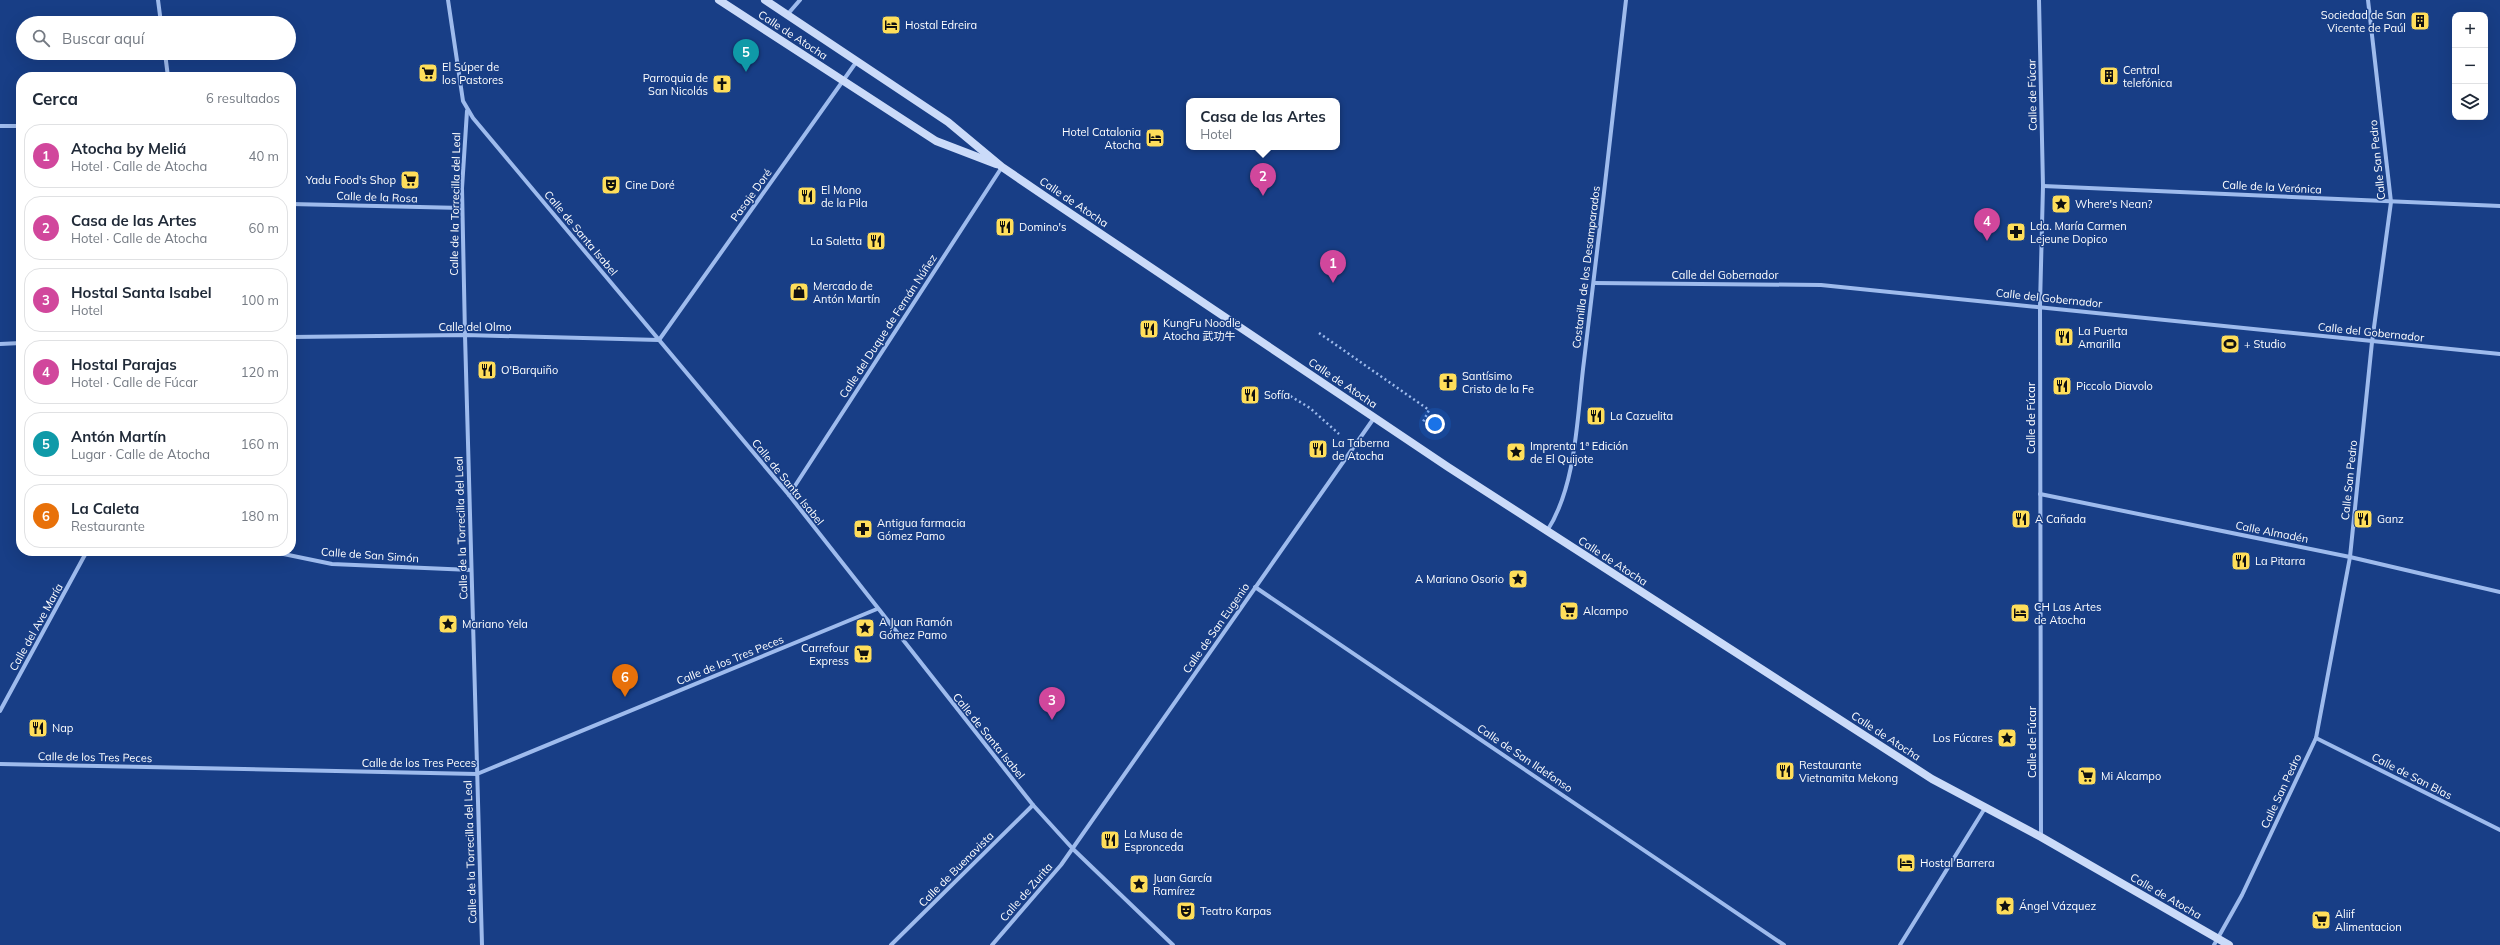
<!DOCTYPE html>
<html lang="es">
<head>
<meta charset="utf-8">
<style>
  :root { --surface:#fff; --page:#f2f2f3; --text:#1f2937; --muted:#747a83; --line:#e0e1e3; --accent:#847a47 }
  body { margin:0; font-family:Mulish,"Noto Sans SC",sans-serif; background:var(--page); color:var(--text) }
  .controls { position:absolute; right:12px; top:12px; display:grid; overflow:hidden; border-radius:8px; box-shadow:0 4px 16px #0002 }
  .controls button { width:36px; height:36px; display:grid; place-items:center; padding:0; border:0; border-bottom:1px solid var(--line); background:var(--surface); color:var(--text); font:20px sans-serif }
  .you { position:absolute; left:1435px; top:424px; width:14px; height:14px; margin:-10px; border:3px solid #fff; border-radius:50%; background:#1a73e8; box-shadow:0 0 0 6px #1a73e833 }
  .badge { display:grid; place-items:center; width:26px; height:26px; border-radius:50%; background:var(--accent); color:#fff; font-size:13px; font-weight:700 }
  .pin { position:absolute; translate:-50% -33px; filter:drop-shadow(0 1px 2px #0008) }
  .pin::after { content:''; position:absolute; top:21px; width:14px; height:12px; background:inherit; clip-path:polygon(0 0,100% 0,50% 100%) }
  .popup { position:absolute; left:1186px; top:98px; width:154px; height:52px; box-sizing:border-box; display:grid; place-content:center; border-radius:8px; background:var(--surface); filter:drop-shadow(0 1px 3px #0005); font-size:13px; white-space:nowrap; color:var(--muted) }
  .popup b { font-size:15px; color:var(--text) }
  .popup::after { content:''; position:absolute; left:50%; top:100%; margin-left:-8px; border:8px solid transparent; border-top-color:var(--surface) }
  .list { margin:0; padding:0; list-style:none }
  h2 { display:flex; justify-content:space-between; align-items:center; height:52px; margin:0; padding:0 16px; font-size:17px }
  h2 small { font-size:13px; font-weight:400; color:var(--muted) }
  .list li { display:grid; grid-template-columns:26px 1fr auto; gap:12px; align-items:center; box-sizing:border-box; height:64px; margin:0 8px 8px; padding:0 8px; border:1px solid var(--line); border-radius:16px }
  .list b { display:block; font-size:15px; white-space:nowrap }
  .list p { margin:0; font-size:13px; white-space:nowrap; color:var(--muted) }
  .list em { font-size:13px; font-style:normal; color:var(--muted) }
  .icon { flex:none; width:22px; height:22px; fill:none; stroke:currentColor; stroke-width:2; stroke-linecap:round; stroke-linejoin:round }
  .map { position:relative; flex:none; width:2500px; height:945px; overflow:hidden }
  .search { position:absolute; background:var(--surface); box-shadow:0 4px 16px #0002; left:16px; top:16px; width:280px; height:44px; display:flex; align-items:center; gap:10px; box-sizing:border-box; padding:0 14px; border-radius:22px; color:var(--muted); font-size:15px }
  .panel { position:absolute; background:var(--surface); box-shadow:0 4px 16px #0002; left:16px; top:72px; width:280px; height:484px; border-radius:16px }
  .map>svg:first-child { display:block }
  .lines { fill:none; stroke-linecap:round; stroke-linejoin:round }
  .path { stroke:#9ebbed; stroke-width:2.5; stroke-dasharray:2 3; stroke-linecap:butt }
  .street { stroke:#9ebbed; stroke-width:4 }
  .secondary { stroke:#cbdbf9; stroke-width:8 }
  .labels { text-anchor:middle; stroke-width:3; stroke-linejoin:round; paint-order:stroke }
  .poi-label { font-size:11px; fill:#fff; stroke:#183e86; text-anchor:start }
  .street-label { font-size:11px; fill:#fff; stroke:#183e86 }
</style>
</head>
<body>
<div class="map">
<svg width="2500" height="945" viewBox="0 0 2500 945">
  <rect width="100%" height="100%" fill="#183e86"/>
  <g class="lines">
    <g class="path">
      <path d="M1319,333L1429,410L1422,424"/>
      <path d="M1282,391L1310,408L1339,434"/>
    </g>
    <g class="street">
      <path d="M158,0L161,23"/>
      <path d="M448,0L463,101L473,118L789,495L1033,805L1073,849L1173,945"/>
      <path d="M2039,0L2043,186L2040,305L2041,837"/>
      <path d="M787,15L800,0"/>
      <path d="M165,53L168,77"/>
      <path d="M467,111L462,188L465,335L482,945"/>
      <path d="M0,126H21"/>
      <path d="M2043,186L2500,206"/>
      <path d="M291,204L462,208"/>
      <path d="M1594,283L1821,285L2500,354"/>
      <path d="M291,337L465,335L659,340L857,61"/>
      <path d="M0,344L21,343"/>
      <path d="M2040,494L2350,557L2500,592"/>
      <path d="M789,495L1002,167"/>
      <path d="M1547,531C1577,485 1577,415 1584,361C1599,241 1612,120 1626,0"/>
      <path d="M269,551L332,564L471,570"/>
      <path d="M1255,587L1784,945"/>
      <path d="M0,711L87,551"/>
      <path d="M2316,738L2500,830"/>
      <path d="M0,764L477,774L877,609"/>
      <path d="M891,945L1033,805"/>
      <path d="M992,945L1061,865L1374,418"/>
      <path d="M1900,945L1985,808"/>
      <path d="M2214,945L2242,895L2316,738L2350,557L2372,342L2391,202L2368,0"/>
    </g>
    <g class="secondary">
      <path d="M719,0L936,141L996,164"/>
      <path d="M765,0L948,122L1002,167L1046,197L1448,467L1932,779L2041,837L2229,945"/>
    </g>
  </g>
  <defs>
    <symbol id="building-square" viewBox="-11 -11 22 22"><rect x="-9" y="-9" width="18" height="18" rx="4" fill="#ffde5a" stroke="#183e86"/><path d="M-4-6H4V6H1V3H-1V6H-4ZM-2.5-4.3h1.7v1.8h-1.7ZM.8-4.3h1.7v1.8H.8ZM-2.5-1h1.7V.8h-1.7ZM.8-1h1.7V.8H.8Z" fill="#111"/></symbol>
    <symbol id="hotel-square" viewBox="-11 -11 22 22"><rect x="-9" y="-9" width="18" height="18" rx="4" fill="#ffde5a" stroke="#183e86"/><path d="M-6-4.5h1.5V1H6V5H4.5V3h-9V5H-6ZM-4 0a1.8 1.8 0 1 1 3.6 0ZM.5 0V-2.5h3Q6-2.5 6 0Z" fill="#111"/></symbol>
    <symbol id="supermarket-square" viewBox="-11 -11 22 22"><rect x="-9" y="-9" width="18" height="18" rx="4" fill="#ffde5a" stroke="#183e86"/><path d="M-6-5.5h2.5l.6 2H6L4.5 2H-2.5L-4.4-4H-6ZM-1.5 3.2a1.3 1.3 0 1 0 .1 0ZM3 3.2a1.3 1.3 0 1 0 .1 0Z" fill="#111"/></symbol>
    <symbol id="church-square" viewBox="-11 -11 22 22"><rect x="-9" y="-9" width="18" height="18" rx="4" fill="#ffde5a" stroke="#183e86"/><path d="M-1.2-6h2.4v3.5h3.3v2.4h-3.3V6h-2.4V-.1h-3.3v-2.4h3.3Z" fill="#111"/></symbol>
    <symbol id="theatre-square" viewBox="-11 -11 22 22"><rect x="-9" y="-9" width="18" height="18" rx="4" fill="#ffde5a" stroke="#183e86"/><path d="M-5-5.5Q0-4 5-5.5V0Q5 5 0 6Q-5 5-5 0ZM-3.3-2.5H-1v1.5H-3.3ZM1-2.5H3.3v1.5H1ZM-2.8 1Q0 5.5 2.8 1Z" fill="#111"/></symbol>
    <symbol id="restaurant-square" viewBox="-11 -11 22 22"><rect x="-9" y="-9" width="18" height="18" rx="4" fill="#ffde5a" stroke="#183e86"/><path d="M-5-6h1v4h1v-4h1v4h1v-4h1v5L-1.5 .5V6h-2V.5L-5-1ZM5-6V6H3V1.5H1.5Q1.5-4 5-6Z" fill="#111"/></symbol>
    <symbol id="sight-square" viewBox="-11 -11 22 22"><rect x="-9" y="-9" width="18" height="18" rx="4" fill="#ffde5a" stroke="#183e86"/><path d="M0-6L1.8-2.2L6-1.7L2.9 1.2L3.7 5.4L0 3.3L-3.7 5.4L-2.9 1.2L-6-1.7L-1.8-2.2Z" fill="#111"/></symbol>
    <symbol id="pharmacy-square" viewBox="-11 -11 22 22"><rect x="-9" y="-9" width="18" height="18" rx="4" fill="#ffde5a" stroke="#183e86"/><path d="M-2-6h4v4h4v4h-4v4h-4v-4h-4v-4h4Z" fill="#111"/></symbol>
    <symbol id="shop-square" viewBox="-11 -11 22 22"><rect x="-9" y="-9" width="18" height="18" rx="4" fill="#ffde5a" stroke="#183e86"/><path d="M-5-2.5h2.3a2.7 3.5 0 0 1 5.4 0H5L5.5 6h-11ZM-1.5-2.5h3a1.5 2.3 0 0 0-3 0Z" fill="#111"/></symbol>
    <symbol id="stadium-square" viewBox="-11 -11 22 22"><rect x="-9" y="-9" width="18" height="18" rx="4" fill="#ffde5a" stroke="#183e86"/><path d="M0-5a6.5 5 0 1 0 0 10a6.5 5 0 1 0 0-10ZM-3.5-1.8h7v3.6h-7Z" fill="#111"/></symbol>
  </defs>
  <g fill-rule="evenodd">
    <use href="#building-square" x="2409" y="10" width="22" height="22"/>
    <use href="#hotel-square" x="880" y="14" width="22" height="22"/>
    <use href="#supermarket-square" x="417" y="62" width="22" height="22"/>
    <use href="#building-square" x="2098" y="65" width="22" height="22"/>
    <use href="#church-square" x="711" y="73" width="22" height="22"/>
    <use href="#hotel-square" x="1144" y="127" width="22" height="22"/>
    <use href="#supermarket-square" x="399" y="169" width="22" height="22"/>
    <use href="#theatre-square" x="600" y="174" width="22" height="22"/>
    <use href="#restaurant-square" x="796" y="185" width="22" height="22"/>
    <use href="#sight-square" x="2050" y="193" width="22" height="22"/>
    <use href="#restaurant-square" x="994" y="216" width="22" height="22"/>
    <use href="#pharmacy-square" x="2005" y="221" width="22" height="22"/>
    <use href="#restaurant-square" x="865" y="230" width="22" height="22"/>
    <use href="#shop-square" x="788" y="281" width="22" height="22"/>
    <use href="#restaurant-square" x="1138" y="318" width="22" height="22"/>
    <use href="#restaurant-square" x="2053" y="326" width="22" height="22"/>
    <use href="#stadium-square" x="2219" y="333" width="22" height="22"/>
    <use href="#restaurant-square" x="476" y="359" width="22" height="22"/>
    <use href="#church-square" x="1437" y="371" width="22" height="22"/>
    <use href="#restaurant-square" x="2051" y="375" width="22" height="22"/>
    <use href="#restaurant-square" x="1239" y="384" width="22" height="22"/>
    <use href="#restaurant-square" x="1585" y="405" width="22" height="22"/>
    <use href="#restaurant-square" x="1307" y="438" width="22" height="22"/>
    <use href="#sight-square" x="1505" y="441" width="22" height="22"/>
    <use href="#restaurant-square" x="2010" y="508" width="22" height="22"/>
    <use href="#restaurant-square" x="2352" y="508" width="22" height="22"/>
    <use href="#pharmacy-square" x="852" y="518" width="22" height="22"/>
    <use href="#restaurant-square" x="2230" y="550" width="22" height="22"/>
    <use href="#sight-square" x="1507" y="568" width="22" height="22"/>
    <use href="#supermarket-square" x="1558" y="600" width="22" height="22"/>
    <use href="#hotel-square" x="2009" y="602" width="22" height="22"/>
    <use href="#sight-square" x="437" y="613" width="22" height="22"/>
    <use href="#sight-square" x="854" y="617" width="22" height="22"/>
    <use href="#supermarket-square" x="852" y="643" width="22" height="22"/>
    <use href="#restaurant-square" x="27" y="717" width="22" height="22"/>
    <use href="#sight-square" x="1996" y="727" width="22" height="22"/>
    <use href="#restaurant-square" x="1774" y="760" width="22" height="22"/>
    <use href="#supermarket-square" x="2076" y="765" width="22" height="22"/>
    <use href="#restaurant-square" x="1099" y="829" width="22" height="22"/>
    <use href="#hotel-square" x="1895" y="852" width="22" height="22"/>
    <use href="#sight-square" x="1128" y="873" width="22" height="22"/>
    <use href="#sight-square" x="1994" y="895" width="22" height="22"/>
    <use href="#theatre-square" x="1175" y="900" width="22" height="22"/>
    <use href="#supermarket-square" x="2310" y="909" width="22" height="22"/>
  </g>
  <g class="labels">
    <g class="poi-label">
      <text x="2406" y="19" text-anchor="end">Sociedad de San<tspan x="2406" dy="13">Vicente de Paúl</tspan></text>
      <text x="905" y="29">Hostal Edreira</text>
      <text x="442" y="71">El Súper de<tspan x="442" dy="13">los Pastores</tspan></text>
      <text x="2123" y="74">Central<tspan x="2123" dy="13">telefónica</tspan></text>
      <text x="708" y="82" text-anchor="end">Parroquia de<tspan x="708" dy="13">San Nicolás</tspan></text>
      <text x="1141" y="136" text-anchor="end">Hotel Catalonia<tspan x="1141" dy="13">Atocha</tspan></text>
      <text x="396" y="184" text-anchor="end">Yadu Food's Shop</text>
      <text x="625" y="189">Cine Doré</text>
      <text x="821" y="194">El Mono<tspan x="821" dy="13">de la Pila</tspan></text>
      <text x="2075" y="208">Where's Nean?</text>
      <text x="2030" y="230">Lda. María Carmen<tspan x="2030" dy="13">Lejeune Dopico</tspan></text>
      <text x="1019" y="231">Domino's</text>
      <text x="862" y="245" text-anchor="end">La Saletta</text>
      <text x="813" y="290">Mercado de<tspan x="813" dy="13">Antón Martín</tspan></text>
      <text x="1163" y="327">KungFu Noodle<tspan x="1163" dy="13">Atocha 武功牛</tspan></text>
      <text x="2078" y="335">La Puerta<tspan x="2078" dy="13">Amarilla</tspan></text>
      <text x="2244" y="348">+ Studio</text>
      <text x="501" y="374">O'Barquiño</text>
      <text x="1462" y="380">Santísimo<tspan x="1462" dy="13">Cristo de la Fe</tspan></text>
      <text x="2076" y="390">Piccolo Diavolo</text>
      <text x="1264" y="399">Sofía</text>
      <text x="1610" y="420">La Cazuelita</text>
      <text x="1332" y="447">La Taberna<tspan x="1332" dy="13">de Atocha</tspan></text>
      <text x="1530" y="450">Imprenta 1ª Edición<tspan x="1530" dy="13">de El Quijote</tspan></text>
      <text x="2035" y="523">A Cañada</text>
      <text x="2377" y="523">Ganz</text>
      <text x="877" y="527">Antigua farmacia<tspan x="877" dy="13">Gómez Pamo</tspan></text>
      <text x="2255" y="565">La Pitarra</text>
      <text x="1504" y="583" text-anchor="end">A Mariano Osorio</text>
      <text x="2034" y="611">CH Las Artes<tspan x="2034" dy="13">de Atocha</tspan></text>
      <text x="1583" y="615">Alcampo</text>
      <text x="879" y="626">A Juan Ramón<tspan x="879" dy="13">Gómez Pamo</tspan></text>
      <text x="462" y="628">Mariano Yela</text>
      <text x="849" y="652" text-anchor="end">Carrefour<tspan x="849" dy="13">Express</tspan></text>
      <text x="52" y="732">Nap</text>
      <text x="1993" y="742" text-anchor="end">Los Fúcares</text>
      <text x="1799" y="769">Restaurante<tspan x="1799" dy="13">Vietnamita Mekong</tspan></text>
      <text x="2101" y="780">Mi Alcampo</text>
      <text x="1124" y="838">La Musa de<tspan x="1124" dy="13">Espronceda</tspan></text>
      <text x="1920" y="867">Hostal Barrera</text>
      <text x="1153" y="882">Juan García<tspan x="1153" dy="13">Ramírez</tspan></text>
      <text x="2019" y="910">Ángel Vázquez</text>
      <text x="1200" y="915">Teatro Karpas</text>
      <text x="2335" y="918">Aliif<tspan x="2335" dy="13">Alimentacion</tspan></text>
    </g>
    <g class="street-label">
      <text transform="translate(793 35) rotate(33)" y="4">Calle de Atocha</text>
      <text transform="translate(2032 95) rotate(-91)" y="4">Calle de Fúcar</text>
      <text transform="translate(2377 160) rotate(-96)" y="4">Calle San Pedro</text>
      <text transform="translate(2272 187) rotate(3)" y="4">Calle de la Verónica</text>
      <text transform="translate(751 195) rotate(-54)" y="4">Pasaje Doré</text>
      <text transform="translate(377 197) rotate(2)" y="4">Calle de la Rosa</text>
      <text transform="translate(1074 202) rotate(34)" y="4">Calle de Atocha</text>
      <text transform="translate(455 204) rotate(-89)" y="4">Calle de la Torrecilla del Leal</text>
      <text transform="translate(581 233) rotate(50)" y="4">Calle de Santa Isabel</text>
      <text transform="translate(1586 267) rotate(-83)" y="4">Costanilla de los Desamparados</text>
      <text x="1725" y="279">Calle del Gobernador</text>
      <text transform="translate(2049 298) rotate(6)" y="4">Calle del Gobernador</text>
      <text transform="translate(888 326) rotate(-57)" y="4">Calle del Duque de Fernán Núñez</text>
      <text x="475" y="331">Calle del Olmo</text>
      <text transform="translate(2371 332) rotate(6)" y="4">Calle del Gobernador</text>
      <text transform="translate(1343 383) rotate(34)" y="4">Calle de Atocha</text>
      <text transform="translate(2031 418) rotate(-90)" y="4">Calle de Fúcar</text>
      <text transform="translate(2349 480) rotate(-84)" y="4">Calle San Pedro</text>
      <text transform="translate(788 482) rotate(51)" y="4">Calle de Santa Isabel</text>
      <text transform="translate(461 528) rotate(-92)" y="4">Calle de la Torrecilla del Leal</text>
      <text transform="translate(2272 532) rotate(11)" y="4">Calle Almadén</text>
      <text transform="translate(370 555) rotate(4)" y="4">Calle de San Simón</text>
      <text transform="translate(1613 561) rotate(33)" y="4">Calle de Atocha</text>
      <text transform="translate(36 627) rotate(-61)" y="4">Calle del Ave María</text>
      <text transform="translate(1216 628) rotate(-55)" y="4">Calle de San Eugenio</text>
      <text transform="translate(730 660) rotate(-22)" y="4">Calle de los Tres Peces</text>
      <text transform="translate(989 736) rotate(51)" y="4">Calle de Santa Isabel</text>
      <text transform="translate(1886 736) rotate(33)" y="4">Calle de Atocha</text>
      <text transform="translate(2032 742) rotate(-90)" y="4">Calle de Fúcar</text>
      <text transform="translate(95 757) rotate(1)" y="4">Calle de los Tres Peces</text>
      <text transform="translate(1525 758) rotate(34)" y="4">Calle de San Ildefonso</text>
      <text x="419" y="767">Calle de los Tres Peces</text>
      <text transform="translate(2412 776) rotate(27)" y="4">Calle de San Blas</text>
      <text transform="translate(2281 791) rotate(-65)" y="4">Calle San Pedro</text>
      <text transform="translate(470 852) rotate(-92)" y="4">Calle de la Torrecilla del Leal</text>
      <text transform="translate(956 869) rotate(-45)" y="4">Calle de Buenavista</text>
      <text transform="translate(1026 892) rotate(-49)" y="4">Calle de Zurita</text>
      <text transform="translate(2166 896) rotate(30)" y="4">Calle de Atocha</text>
    </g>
  </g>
</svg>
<div class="controls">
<button>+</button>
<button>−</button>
<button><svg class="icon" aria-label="layers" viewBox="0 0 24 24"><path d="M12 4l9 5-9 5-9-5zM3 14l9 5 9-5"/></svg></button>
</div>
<div class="you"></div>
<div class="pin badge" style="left:1333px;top:283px;background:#d1479c">1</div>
<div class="pin badge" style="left:1263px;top:196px;background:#d1479c">2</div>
<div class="popup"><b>Casa de las Artes</b>Hotel</div>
<div class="pin badge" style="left:1052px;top:720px;background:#d1479c">3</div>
<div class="pin badge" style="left:1987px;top:241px;background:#d1479c">4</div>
<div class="pin badge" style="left:746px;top:72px;background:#0f9aa8">5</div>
<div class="pin badge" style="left:625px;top:697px;background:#e8710a">6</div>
<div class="search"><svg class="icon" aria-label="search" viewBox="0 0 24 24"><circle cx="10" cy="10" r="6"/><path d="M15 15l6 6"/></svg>Buscar aquí</div>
<section class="panel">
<h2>Cerca<small>6 resultados</small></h2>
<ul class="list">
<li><span class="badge" style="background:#d1479c">1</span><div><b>Atocha by Meliá</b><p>Hotel · Calle de Atocha</p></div><em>40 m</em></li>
<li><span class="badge" style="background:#d1479c">2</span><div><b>Casa de las Artes</b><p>Hotel · Calle de Atocha</p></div><em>60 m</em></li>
<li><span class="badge" style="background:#d1479c">3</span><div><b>Hostal Santa Isabel</b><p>Hotel</p></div><em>100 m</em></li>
<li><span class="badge" style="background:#d1479c">4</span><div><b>Hostal Parajas</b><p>Hotel · Calle de Fúcar</p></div><em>120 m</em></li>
<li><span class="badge" style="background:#0f9aa8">5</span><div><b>Antón Martín</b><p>Lugar · Calle de Atocha</p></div><em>160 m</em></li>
<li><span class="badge" style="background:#e8710a">6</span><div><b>La Caleta</b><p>Restaurante</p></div><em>180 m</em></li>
</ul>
</section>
</div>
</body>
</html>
